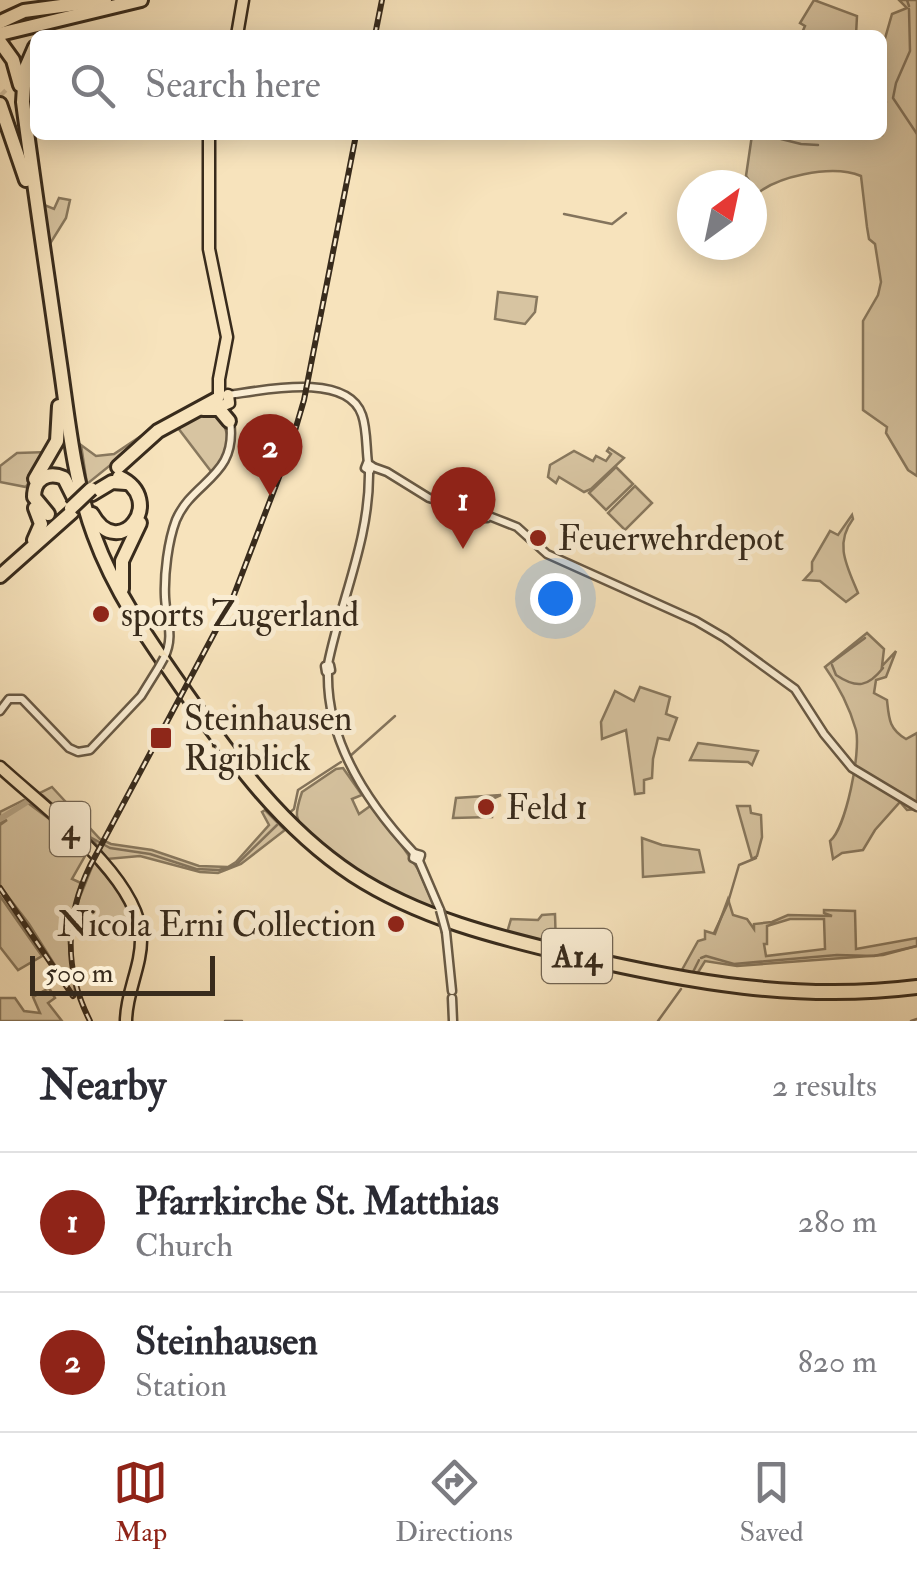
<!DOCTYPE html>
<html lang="en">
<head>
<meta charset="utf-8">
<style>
  :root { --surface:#fff; --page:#f7f7f7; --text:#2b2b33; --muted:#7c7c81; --line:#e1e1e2; --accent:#8f2418 }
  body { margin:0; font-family:"IM FELL Double Pica",serif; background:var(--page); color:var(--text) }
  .compass { position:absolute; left:677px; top:170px; width:90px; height:90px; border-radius:50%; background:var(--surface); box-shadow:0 5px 25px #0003; rotate:33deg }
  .scale { position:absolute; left:30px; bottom:25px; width:185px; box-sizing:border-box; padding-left:10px; border:5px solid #382b1c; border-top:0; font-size:28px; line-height:35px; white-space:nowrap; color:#382b1c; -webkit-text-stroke:8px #faedd3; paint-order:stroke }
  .you { position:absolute; left:555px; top:598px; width:35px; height:35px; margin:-25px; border:8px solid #fff; border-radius:50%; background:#1a73e8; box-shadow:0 0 0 15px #1a73e833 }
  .badge { display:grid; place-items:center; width:65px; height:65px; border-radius:50%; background:var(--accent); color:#fff; font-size:32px; font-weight:700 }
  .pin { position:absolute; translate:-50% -82px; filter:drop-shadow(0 2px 5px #0008) }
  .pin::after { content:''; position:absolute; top:52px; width:35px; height:30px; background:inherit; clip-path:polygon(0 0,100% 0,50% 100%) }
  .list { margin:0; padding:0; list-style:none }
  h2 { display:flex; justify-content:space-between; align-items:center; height:130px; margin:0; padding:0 40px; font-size:42px }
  h2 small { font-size:32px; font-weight:400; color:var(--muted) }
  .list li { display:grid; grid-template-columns:65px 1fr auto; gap:30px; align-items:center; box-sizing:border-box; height:140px; padding:0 40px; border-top:2px solid var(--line) }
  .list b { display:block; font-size:38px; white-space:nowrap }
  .list p { margin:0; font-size:32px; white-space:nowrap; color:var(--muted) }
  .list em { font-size:32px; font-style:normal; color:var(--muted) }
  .icon { flex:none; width:55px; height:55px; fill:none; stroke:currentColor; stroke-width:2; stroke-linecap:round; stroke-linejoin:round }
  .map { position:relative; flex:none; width:917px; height:1021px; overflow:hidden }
  .search { position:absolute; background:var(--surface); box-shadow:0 5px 25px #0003; left:30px; right:30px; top:30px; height:110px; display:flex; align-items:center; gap:25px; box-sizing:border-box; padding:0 35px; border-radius:15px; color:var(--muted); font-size:38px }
  .sheet { height:410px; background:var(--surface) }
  nav { display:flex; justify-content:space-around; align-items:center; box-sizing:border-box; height:140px; border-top:2px solid var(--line); background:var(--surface); font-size:28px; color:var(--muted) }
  nav a { display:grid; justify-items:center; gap:5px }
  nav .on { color:var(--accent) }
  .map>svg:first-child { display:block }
  .green { fill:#d7c4a1; stroke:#88785e; stroke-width:2.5; fill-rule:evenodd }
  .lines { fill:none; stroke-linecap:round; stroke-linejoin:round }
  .stream { stroke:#84745c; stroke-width:2.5 }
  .river { stroke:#b6a486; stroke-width:6 }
  .highway-tunnel { stroke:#d1be9c; stroke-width:12; stroke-dasharray:12 6; stroke-linecap:butt }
  .minor-casing { stroke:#685944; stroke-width:11 }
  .major-casing { stroke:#382b1c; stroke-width:15 }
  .highway-casing { stroke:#382b1c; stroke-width:18 }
  .minor { stroke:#faedd3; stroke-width:6 }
  .major { stroke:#f7e3bc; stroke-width:10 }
  .highway { stroke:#f7e3bc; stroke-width:12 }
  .rail-casing { stroke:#382b1c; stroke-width:6 }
  .rail { stroke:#faedd3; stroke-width:2.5; stroke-dasharray:8; stroke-linecap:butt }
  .minor-bridge-casing { stroke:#685944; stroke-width:11; stroke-linecap:butt }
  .highway-bridge-casing { stroke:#382b1c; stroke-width:18; stroke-linecap:butt }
  .minor-bridge { stroke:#faedd3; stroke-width:6 }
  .highway-bridge { stroke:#f7e3bc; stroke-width:12 }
  .poi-dot { fill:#8f2418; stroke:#faedd3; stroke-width:4 }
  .labels { text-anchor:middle; stroke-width:10; stroke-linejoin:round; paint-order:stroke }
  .shield { fill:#faedd3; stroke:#726553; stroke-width:2.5 }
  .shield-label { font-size:32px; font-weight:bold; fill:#382b1c }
  .poi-label { font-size:35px; fill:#382b1c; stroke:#faedd3; text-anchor:start }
</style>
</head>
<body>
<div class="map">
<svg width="917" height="1021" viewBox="0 0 917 1021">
  <rect width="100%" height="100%" fill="#f7e3bc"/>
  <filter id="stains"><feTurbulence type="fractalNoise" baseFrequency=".002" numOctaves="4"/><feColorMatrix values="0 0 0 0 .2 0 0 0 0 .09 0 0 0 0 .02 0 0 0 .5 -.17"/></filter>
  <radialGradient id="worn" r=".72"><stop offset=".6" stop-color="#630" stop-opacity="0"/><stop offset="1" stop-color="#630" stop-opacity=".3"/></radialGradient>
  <g class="green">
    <path d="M814,0L857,16L856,35H801L805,26L800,23Z"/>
    <path d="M899,0H917V476L908,470L886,433L887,427L863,410V321L878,295L881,282L875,244L869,239L867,227L861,176C832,164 774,176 752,198V185L746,176L752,135H882V49L892,14L907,8Z"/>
    <path d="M59,198L70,200L66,218L48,247L42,204L54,209Z"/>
    <path d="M498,292L537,297L535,312L525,324L495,319Z"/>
    <path d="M212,410C236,435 229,447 213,474L175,424Z"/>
    <path d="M153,428L149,434L87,484L81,445L96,456L114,454Z"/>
    <path d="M609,448L624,458L591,489L584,492L559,477L556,483L548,477L550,465L574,451L593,461L596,456L606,461L611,454L607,451Z"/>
    <path d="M47,452L26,487L0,482V466L17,453Z"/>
    <path d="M616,467L633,484L606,510L589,493Z"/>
    <path d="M635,486L652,503L625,530L608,513Z"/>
    <path d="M852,515L853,519C834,544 847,566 858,593L846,602L820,581L804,580L812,571V562L830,531L838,535Z"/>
    <path d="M867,633L884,649L882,666L896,651L886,677L876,680L874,693L887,700C889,719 889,729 906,739L917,733V809L907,810L900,802L875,830L863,850L842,853L833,859L830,841C846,828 861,752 856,730C850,709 838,685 825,667Z"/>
    <path d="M640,687L670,697L666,714L677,718L669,740L658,738L653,759L652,778L644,780V793L635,794L626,730L602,739L601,722L615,691L634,701Z"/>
    <path d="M698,743L758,751L752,765L748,762L690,760Z"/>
    <path d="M343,768L362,795L352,799L359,814L373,804L418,869L436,910C403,898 302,848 297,816C296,810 300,798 302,792L336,769Z"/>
    <path d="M52,787L100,839L111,844L152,850L199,866L228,867L236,862L269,825L262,812L265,810L285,830L241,864L218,873L200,872L140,856L107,859L94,841L41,796L40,793Z"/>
    <path d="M501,795L492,799V817L453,818L456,798Z"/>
    <path d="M24,800L48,818L85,856L72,879L81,883L68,935L75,992L73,994L29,924L0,886V825L7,820L0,823V812Z"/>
    <path d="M737,806H750L751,813L761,815L762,837L757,856L752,859Z"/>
    <path d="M642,838L662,845L699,850L704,872L643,877Z"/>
    <path d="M94,862L122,895L133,918L74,925L79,899Z"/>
    <path d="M0,896L42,956L18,970L0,947Z"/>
    <path d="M728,899L733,915L747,919L754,929V924L772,922L788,915L832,916L824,913V910L855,911L856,949L917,938V946L883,955L737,966L705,961L697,974L678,977L698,941L705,939V931L715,934ZM790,919H824L825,949L766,956L764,944H767V926Z"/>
    <path d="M555,914L556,948L506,936L511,919L538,920L542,915Z"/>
    <path d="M49,988L55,998L48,1003L62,1021H0V998H15L24,1011L40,1013L33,997Z"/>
  </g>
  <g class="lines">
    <g class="stream">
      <path d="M907,0L909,6"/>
      <path d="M909,9L910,51L896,83L893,98L917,134"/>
      <path d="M882,102H886"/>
      <path d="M776,135L777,137"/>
      <path d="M853,135L855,136"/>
      <path d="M781,139L801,144L818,145"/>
      <path d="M564,214L612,224L626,213"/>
      <path d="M831,663L865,638"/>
      <path d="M832,665L836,675C857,689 868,687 883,668"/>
      <path d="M349,757L395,716"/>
      <path d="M42,795L90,837L110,848L150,854L196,869L219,870L236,865L277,825"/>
      <path d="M289,813L294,809L298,790L341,762"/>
      <path d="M729,899L739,865L756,858"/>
      <path d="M714,933L729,901"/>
      <path d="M701,958L706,956L734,964L837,955L874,956L917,946"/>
      <path d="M692,974L699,960"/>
      <path d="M225,1021H242"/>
      <path d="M658,1021L681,989"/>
      <path d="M911,1021L917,1019"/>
    </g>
    <path class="river" d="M0,819L27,802"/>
    <path class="highway-tunnel" d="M0,93L3,96"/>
    <defs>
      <g id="minor">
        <path d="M228,395C260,391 347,371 362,415C367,429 366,448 368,463"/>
        <path d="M367,463L372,466L370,471L365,468Z"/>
        <path d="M373,467L387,472L429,498L482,514"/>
        <rect x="482" y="513" width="5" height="5"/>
        <path d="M489,516L517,527L547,554L696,621L725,638L795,689L824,734L852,768L917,807"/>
        <path d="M164,658C175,636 166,620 165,597C164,574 168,541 176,520C193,480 238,477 230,421"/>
        <path d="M328,664C341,599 370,539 369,471"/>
        <path d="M330,665L331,670L326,672L325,666Z"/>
        <path d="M328,672C326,742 368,804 414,853"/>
        <path d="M0,711L9,699H22L69,748L78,752L90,750L141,696L159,667"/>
        <path d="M419,861L413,858L414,853L421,855L419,861L440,910"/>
        <path d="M446,932L452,991"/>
        <path d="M452,998L453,1021"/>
      </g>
      <g id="major">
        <path d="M237,35L243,0"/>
        <path d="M209,135V249L227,337L219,379V396"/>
        <path d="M222,406L229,403L228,395"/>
        <path d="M0,767C42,806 139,876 141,937C142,966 126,992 126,1021"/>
      </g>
      <g id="highway">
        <path d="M0,22L24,11L105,0"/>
        <path d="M0,34L141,0"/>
        <path d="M0,42L13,60L20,85"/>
        <path d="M35,47L25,70L23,102C34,187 47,272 59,357C68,417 73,478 94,535C115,593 150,642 185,692C233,760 282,828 353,875C419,918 496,937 572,955C687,982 798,1002 917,987"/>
        <path d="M0,104L26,180"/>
        <path d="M203,409H219L229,421"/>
        <path d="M118,467L158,431L217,399"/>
        <path d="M35,479L57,441L59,406"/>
        <path d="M92,494L112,482L126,483"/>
        <path d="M48,514L34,497C34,479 48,471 64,478L74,498"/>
        <path d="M92,514C119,563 168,500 119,477"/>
        <path d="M34,540L41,524L35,508"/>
        <path d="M0,576L72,512"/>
        <path d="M122,589V561L140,523"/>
      </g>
    </defs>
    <use href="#minor" class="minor-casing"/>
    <use href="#major" class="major-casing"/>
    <use href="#highway" class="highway-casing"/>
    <use href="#minor" class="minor"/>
    <use href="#major" class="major"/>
    <use href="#highway" class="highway"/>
    <defs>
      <g id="rail">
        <path d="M375,35L382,0"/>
        <path d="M0,888L73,996"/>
        <path d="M90,1021C64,970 65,917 90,866L232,600L289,451L304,400L356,135"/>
      </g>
    </defs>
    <use href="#rail" class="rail-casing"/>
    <use href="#rail" class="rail"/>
    <defs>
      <g id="minor-bridge">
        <path d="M159,667L164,658"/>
        <path d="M440,910L446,932"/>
      </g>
      <path id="highway-bridge" d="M71,508L91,489"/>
    </defs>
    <use href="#minor-bridge" class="minor-bridge-casing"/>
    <use href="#highway-bridge" class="highway-bridge-casing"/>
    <use href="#minor-bridge" class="minor-bridge"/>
    <use href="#highway-bridge" class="highway-bridge"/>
  </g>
  <g class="poi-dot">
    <circle cx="538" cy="538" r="10"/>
    <circle cx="101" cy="614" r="10"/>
    <rect x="149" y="726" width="24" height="24" rx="5"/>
    <circle cx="486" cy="807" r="10"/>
    <circle cx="396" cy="924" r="10"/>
  </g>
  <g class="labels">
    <g class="shield">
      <rect x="50" y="802" width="40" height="54" rx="8"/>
      <rect x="542" y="929" width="70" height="54" rx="8"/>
    </g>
    <g class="shield-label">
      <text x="70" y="840">4</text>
      <text x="577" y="967">A14</text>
    </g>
    <g class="poi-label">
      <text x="558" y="550">Feuerwehrdepot</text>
      <text x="121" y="626">sports Zugerland</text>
      <text x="184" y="730">Steinhausen<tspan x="184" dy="40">Rigiblick</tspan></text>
      <text x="506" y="819">Feld 1</text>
      <text x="376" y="936" text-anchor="end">Nicola Erni Collection</text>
    </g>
  </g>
  <rect width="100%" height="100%" filter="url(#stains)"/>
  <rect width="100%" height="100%" fill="url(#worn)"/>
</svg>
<svg class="compass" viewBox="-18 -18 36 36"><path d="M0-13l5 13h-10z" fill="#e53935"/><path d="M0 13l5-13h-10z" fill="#7c7c81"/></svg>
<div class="scale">500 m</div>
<div class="you"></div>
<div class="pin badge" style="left:463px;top:549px">1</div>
<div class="pin badge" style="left:270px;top:496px">2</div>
<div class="search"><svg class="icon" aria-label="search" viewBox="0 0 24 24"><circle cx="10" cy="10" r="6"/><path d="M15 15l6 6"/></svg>Search here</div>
</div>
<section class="sheet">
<h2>Nearby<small>2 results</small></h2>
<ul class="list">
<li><span class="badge">1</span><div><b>Pfarrkirche St. Matthias</b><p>Church</p></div><em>280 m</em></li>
<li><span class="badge">2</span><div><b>Steinhausen</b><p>Station</p></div><em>820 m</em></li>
</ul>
</section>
<nav>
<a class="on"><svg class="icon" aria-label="map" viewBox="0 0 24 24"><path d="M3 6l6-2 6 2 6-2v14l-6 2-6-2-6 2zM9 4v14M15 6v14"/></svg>Map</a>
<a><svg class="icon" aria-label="directions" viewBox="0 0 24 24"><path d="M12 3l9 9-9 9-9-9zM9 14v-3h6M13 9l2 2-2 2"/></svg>Directions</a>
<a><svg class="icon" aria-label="saved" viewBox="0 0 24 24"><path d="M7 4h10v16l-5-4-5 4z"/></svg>Saved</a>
</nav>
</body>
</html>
